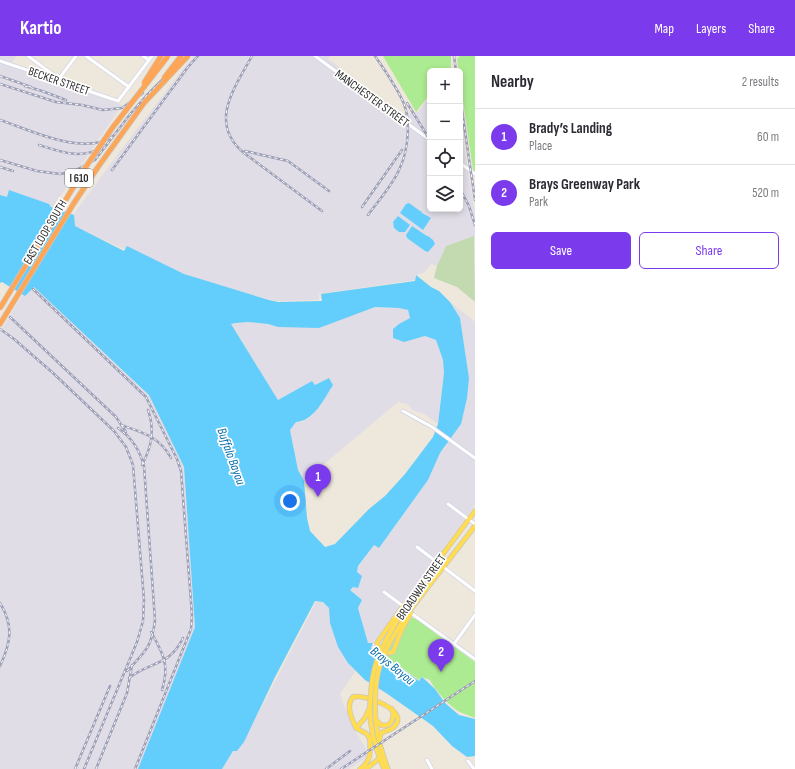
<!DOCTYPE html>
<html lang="en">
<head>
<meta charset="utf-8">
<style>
  :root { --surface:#fff; --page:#f7f7f7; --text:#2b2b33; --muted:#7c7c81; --line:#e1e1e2; --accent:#7c3aed }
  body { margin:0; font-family:"Sofia Sans Condensed",sans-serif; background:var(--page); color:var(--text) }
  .controls { position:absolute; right:12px; top:12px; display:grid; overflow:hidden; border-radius:6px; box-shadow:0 2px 6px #0003 }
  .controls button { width:36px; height:36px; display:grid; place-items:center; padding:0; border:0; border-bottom:1px solid var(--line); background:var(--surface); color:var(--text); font:20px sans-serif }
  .you { position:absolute; left:290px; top:445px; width:14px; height:14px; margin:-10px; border:3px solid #fff; border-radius:50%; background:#1a73e8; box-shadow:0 0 0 6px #1a73e833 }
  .badge { display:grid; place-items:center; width:26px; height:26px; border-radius:50%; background:var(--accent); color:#fff; font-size:13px; font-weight:700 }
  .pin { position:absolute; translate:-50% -33px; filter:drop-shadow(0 1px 2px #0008) }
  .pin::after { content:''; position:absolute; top:21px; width:14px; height:12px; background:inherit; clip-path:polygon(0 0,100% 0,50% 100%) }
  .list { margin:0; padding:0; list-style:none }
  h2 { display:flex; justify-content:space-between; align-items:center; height:52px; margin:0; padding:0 16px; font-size:17px }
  h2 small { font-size:13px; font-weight:400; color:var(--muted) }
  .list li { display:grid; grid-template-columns:26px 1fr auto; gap:12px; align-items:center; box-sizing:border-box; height:56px; padding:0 16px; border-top:1px solid var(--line) }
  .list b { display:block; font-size:15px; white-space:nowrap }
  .list p { margin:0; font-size:13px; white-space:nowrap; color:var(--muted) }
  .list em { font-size:13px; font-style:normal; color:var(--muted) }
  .actions { display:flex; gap:8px; padding:12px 16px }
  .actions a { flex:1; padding:9px 0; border:1px solid var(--accent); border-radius:6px; text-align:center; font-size:14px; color:var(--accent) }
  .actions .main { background:var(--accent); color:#fff }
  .icon { flex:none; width:22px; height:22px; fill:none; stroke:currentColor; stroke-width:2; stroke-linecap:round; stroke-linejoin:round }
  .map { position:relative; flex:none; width:475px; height:713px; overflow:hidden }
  header { display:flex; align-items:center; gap:24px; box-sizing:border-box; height:56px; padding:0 20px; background:var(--accent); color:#fff }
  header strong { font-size:19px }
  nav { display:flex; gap:22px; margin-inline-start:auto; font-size:14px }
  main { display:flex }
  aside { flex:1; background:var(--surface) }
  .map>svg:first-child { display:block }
  .industrial { fill:#e0dde6 }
  .green { fill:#adeb92 }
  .cemetery { fill:#c3dab1 }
  .water { fill:#63cefc; fill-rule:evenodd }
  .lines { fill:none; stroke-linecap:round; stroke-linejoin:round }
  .minor-casing { stroke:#d0d4e5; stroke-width:4.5 }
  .major-casing { stroke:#c8c8c8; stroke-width:5.5 }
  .highway-casing { stroke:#c8c8c8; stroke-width:6 }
  .minor { stroke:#fff; stroke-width:3 }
  .major { stroke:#ffdc50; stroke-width:4 }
  .highway { stroke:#ffa556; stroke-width:4.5 }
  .rail-casing { stroke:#9da0b7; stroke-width:2.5 }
  .rail { stroke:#fff; stroke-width:1; stroke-dasharray:3; stroke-linecap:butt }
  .major-bridge-casing { stroke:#c8c8c8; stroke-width:5.5; stroke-linecap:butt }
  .highway-bridge-casing { stroke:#c8c8c8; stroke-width:6; stroke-linecap:butt }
  .major-bridge { stroke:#ffdc50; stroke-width:4 }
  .highway-bridge { stroke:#ffa556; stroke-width:4.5 }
  .labels { text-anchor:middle; stroke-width:3.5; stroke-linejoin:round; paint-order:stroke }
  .shield { fill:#fff; stroke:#6b6b6b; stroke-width:1 }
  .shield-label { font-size:11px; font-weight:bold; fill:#2b2b2b }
  .street-label { font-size:12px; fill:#2b2b2b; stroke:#fff }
  .water-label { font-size:13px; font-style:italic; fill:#006aaa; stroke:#fff }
</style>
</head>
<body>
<header>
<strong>Kartio</strong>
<nav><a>Map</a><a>Layers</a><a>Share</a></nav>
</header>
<main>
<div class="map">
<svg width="475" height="713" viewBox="0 0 475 713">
  <rect width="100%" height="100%" fill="#eee7db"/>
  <g class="industrial">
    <path d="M0,0H16L9,10L122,49L53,151L10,135L7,144L0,141Z"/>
    <path d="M194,0H330L328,3L402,58L418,56L430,40V153H460V64L475,158V180L446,190L437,210L431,208L424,217L415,219V224L319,238V244L276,245L188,222L67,167L121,94L183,13Z"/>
    <path d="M29,228L34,231L149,339L184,411L195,571L138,713H0V276Z"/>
    <path d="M450,246L475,266V449L373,587H368L358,552L362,544L350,534L353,531L358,532L357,516L358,511L374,489L379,492L428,424L440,397L445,392L469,322L460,262Z"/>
    <path d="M375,251L399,252L408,254L410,262L399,268L404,286L425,280L436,284L443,304L444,317L438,368L426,359L412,354L408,348L401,347L399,345L304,425L298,415L290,374L296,366H302L312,360L333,329L329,322L315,329L312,325L278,344L231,268L248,266L268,268L278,271L353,259Z"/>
    <path d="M316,546H323L330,552L357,613L340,638L351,667L366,693V702L349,713H221L234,694L237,695L244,685Z"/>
  </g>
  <g class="green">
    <path d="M383,0H451V11L448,15H430V38L416,56Z"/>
    <path d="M460,0H475V115L473,114L457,3Z"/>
    <path d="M411,562H416L475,606V662C470,660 465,658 460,656C451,652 434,633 430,624L422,621L419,624L402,612L394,610L385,604C390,589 397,570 411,562Z"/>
  </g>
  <path class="cemetery" d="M474,180L475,246L457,231L434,222L437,210L446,190Z"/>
  <g class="water">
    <path d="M9,134L49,148L51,151L74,159L75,170L124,195L127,190L184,218L269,244L278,246L322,245L321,238L415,225L416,219L431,231L439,235L450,246L460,262L469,322L467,342L461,368L440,397L428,424L379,492L374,489L358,510L357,516L362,520L358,532L353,531L350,534L362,544L358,552L368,587H373L371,592L392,609L401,612L419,625L422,621L435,633L445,647L459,659L475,663V700L467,701L452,690L433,670L386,637L365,624L348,607L338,591L330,567L329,552L323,546L315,545L275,621L244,686L237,695H233L222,713H138L195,571L184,411L149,339L34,231L25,240L2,226L0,227V139L7,141ZM375,251L399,252L408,254L410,262L399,268L393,273V282L404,286L425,280L436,284L443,304L444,317L438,368L433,381L405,418L385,440L369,453L335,488L325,491L310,475L307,462L304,425L298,414L290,374L296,366C314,365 324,343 333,329L329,322L315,329L312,325L278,344L231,268L236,267L248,266L268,268L278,271L319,272Z"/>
    <path d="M409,147L420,155H421L422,157L431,162L423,174L400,157L406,148Z"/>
    <path d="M398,160L410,169L405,176H399L394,172L393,166Z"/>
    <path d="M412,170L427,180H428L433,184L435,188L428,196L425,195L407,182L406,179Z"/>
  </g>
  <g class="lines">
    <defs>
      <g id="minor">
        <path d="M28,0L55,20L58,24L76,0"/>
        <path d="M86,0L129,31"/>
        <path d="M143,0L149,4"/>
        <path d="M315,0L430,84"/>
        <path d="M0,5L118,45L152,0"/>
        <path d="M460,107L475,118"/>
        <path d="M403,355L432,371L475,402"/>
        <path d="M448,448L475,468"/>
        <path d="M417,491L475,535"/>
        <path d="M384,536L403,550"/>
        <path d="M411,557L475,603"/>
        <path d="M454,588L475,559"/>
        <path d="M427,704L432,713"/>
        <path d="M468,705L474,713"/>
      </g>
      <g id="major">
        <path d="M408,546L403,550L379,584L377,587L379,592L388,597L393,596L402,573L411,557"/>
        <path d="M386,584C411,538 444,497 475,455"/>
        <path d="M390,586L407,558L475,470"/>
        <path d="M370,649C369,670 376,694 384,713"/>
        <path d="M375,650C375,672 380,693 388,713"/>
        <path d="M375,663L381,669C391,672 395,662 392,653"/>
        <path d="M356,672L365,662L369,653"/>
        <path d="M370,683L367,678L356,672C352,663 345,650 353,641C365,638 409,654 395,670C391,675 386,674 381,677L379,686"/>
        <path d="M360,713C372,705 370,695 370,681"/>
        <path d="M366,713L380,702"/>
      </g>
      <path id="highway" d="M0,268L74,147L98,111L144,47"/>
    </defs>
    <use href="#minor" class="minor-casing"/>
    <use href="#major" class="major-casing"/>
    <use href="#highway" class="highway-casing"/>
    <use href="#minor" class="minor"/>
    <use href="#major" class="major"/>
    <use href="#highway" class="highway"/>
    <defs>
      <g id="rail">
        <path d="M252,0C234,33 208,67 244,97L322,155"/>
        <path d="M454,0L456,15"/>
        <path d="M0,20L31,31"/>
        <path d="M0,28L56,46L82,49L103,54L122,52L143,37"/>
        <path d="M25,30L42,35L66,44"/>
        <path d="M460,41L475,144"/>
        <path d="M407,47L430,84"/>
        <path d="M0,64C30,74 84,101 113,80"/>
        <path d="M39,89C61,96 84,105 105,89"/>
        <path d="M245,95L288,105L329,135"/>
        <path d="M0,104L37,115L60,118L72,116L95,104L131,57L147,39L178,8L189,0"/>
        <path d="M0,111L13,115"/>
        <path d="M112,114L188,11L198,0"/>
        <path d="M460,133L469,150L475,169"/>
        <path d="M362,151L402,94"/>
        <path d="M368,159C378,145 392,130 399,114C408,96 411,66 404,48C397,31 385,15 375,0"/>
        <path d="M33,233L146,341L177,403L181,415L192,559L191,573L135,713"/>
        <path d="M10,261L116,361L126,376"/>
        <path d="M0,273L14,283L53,317L114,375L126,391L133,409L144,544L143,565L137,586L84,713"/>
        <path d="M121,369C142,376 160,381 171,402"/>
        <path d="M118,372C131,381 140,395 144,410L155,564C152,591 145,596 127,615"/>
        <path d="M142,409C152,390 155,374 148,354"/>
        <path d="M0,547C14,570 11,586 0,610"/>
        <path d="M151,576C163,597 170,609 162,634"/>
        <path d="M129,622C150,605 169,611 183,582"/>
        <path d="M75,713L110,630"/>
        <path d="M96,713L127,637L132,609"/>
        <path d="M326,713L350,695"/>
        <path d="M341,713L475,625"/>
      </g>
    </defs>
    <use href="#rail" class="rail-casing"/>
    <use href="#rail" class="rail"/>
    <defs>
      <g id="major-bridge">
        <path d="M370,649C371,624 374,606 386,584"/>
        <path d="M375,650C375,625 378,608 390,586"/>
      </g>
      <g id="highway-bridge">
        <path d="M164,22L181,0"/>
        <path d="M144,27L161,0"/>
        <path d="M144,47L188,0"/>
        <path d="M0,252L85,112L113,71L168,0"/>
      </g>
    </defs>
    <use href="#major-bridge" class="major-bridge-casing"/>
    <use href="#highway-bridge" class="highway-bridge-casing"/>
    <use href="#major-bridge" class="major-bridge"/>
    <use href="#highway-bridge" class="highway-bridge"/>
  </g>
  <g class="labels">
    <rect class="shield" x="65" y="113" width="28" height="18" rx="3"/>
    <g class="shield-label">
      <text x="79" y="126">I 610</text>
    </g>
    <g class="street-label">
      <text transform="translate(59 25) rotate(19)" y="4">BECKER STREET</text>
      <text transform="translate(372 42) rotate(36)" y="4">MANCHESTER STREET</text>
      <text transform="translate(45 176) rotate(-59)" y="4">EAST LOOP SOUTH</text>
      <text transform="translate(421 531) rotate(-55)" y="4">BROADWAY STREET</text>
    </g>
    <g class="water-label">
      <text transform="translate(232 400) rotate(70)" y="5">Buffalo Bayou</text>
      <text transform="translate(393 609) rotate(39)" y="5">Brays Bayou</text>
    </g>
  </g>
</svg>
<div class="controls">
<button>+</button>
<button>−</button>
<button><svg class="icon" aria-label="locate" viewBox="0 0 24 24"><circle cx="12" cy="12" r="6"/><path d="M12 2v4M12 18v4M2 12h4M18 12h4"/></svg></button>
<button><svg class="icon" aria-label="layers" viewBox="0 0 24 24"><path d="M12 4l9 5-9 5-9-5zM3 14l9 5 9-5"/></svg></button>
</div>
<div class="you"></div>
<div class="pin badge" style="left:318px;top:441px">1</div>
<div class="pin badge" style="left:441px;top:616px">2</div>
</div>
<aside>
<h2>Nearby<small>2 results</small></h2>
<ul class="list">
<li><span class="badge">1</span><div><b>Brady’s Landing</b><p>Place</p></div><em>60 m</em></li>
<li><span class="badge">2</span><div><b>Brays Greenway Park</b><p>Park</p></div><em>520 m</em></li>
</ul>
<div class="actions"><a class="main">Save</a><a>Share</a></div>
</aside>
</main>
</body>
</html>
